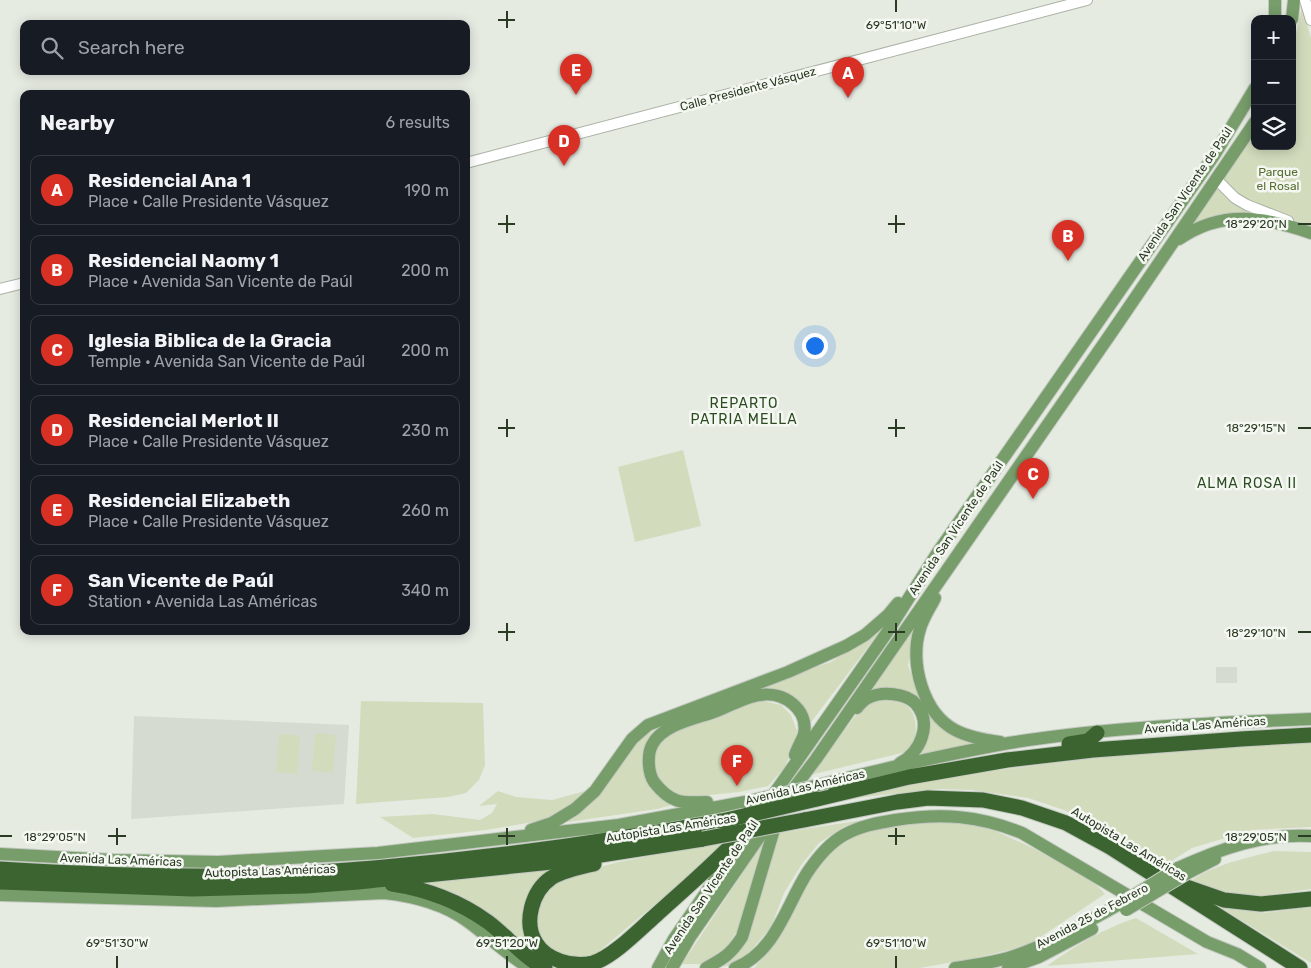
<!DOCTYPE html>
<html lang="en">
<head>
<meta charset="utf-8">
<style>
  :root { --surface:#171b24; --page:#20242c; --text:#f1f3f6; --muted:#9ea1a6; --line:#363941; --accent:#d93025 }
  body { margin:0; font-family:Rubik,sans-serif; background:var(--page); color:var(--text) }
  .controls { position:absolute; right:15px; top:15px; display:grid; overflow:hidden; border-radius:10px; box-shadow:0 2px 12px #0003 }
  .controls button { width:45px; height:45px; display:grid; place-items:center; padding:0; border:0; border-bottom:1px solid var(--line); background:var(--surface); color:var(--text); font:25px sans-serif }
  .you { position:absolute; left:814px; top:345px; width:18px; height:18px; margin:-12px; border:4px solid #fff; border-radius:50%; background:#1a73e8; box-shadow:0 0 0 8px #1a73e833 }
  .badge { display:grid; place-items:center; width:32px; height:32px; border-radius:50%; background:var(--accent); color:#fff; font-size:16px; font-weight:700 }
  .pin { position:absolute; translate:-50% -41px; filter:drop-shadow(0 1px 2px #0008) }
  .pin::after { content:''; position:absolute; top:26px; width:18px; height:15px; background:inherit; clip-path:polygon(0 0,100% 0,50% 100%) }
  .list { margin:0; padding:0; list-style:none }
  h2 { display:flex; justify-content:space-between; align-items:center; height:65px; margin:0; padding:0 20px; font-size:21px }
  h2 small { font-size:16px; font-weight:400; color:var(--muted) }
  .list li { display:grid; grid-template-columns:32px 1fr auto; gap:15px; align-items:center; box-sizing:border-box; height:70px; margin:0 10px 10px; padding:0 10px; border:1px solid var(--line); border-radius:10px }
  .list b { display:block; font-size:19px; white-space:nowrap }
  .list p { margin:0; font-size:16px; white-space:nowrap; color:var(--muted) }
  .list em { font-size:16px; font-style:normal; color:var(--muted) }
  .icon { flex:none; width:28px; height:28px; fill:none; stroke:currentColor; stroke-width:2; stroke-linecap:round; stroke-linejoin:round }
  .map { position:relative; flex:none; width:1311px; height:968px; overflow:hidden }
  .search { position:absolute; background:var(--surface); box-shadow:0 2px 12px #0003; left:20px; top:20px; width:450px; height:55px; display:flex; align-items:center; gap:12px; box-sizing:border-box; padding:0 18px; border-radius:10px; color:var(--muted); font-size:19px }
  .panel { position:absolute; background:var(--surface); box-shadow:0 2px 12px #0003; left:20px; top:90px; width:450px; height:545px; border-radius:10px }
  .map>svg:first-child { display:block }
  .built { fill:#d5dbd0 }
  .green { fill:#d2dbbc }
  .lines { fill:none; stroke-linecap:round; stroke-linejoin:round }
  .tertiary-casing { stroke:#aab2a5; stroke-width:12 }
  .primary-casing { stroke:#c3c8c1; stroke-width:14 }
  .motorway-casing { stroke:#c3c8c1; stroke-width:17 }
  .tertiary { stroke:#fff; stroke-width:10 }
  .primary { stroke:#779d6a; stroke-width:12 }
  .motorway { stroke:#3c6431; stroke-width:15 }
  .primary-bridge-casing { stroke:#c3c8c1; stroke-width:14; stroke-linecap:butt }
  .motorway-bridge-casing { stroke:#c3c8c1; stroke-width:17; stroke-linecap:butt }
  .primary-bridge { stroke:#779d6a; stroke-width:12 }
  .motorway-bridge { stroke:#3c6431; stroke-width:15 }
  .ticks { fill:none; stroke:#2a3a23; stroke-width:2 }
  .labels { text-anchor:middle; stroke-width:5; stroke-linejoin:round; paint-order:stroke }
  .street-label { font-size:12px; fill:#2a3a23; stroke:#f5f8f2 }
  .park-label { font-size:12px; fill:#576e30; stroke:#f5f8f2 }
  .neighbourhood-label { font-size:14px; letter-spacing:1px; fill:#2b4b21; stroke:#f5f8f2 }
  .ticks-label { font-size:12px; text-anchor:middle; fill:#2a3a23; stroke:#f5f8f2; stroke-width:5; stroke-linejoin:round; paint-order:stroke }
</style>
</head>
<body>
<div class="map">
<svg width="1311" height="968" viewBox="0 0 1311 968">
  <rect width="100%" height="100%" fill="#e6ebe2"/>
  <g class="built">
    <rect x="1216" y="667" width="21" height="16"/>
    <path d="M134,716L349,725L344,804L131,819Z"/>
  </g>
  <g class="green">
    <path d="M1302,6L1311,38V229L1302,223L1248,202L1221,180L1255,133V146H1292V52Z"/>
    <path d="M1217,188L1239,206L1259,215L1193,224Z"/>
    <path d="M683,450L701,526L635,542L618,467Z"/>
    <path d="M927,607L915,632L908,665L919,698L933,719L971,741L970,745L921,755L927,740L913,697L866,696Z"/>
    <path d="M880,631L812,721L806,734L805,712L751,689L831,662Z"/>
    <path d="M880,699C913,701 918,712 915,744L906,752L810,775L866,702Z"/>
    <path d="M759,700L781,705L791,715L797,731L794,744L785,767L768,786L739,792L681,798L666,789L654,774L653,753L667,733Z"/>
    <path d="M361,701L483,703L485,765L479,780L466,793L448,797L356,804Z"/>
    <path d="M657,726C636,757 636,786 672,805L657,809L555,824L572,817L634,741Z"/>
    <path d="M315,733L336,735L333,773L312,771Z"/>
    <path d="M279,734L300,736L297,774L276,772Z"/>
    <path d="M1311,742V827L1252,830L1192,848L1170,862L1146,854L1064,810L1028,798L971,790L938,789L838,800L966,774L1120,755Z"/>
    <path d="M498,791L516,797L552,800L585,791L578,799L553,816L533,822L486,830L413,838L380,817L433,814L480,820L492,813L497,804L479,806Z"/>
    <path d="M876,818L845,826L819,843L802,864L784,893L771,927L748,954L735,964L718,968L735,955L779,833Z"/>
    <path d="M938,820L980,824L1033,848L1092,880L1105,894L1027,946L975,958L920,968H754L776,943L804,887L830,852L861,832Z"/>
    <path d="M766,838L740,927L727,946L712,957L701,964H682Z"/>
    <path d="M728,843L591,958C583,958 572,959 564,956C546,949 532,928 537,908C540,901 544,894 547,887L577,873L619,862L690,848Z"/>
    <path d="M1274,851L1311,852V889L1264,896L1229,895L1191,881C1215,864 1247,858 1274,851Z"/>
    <path d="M573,862L542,877L529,942L530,949L442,892L421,881Z"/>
    <path d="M1220,907L1263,913L1311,907V963Z"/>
    <path d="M1136,918L1198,954L1047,966C1075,946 1104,928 1136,918Z"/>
  </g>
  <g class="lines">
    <defs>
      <g id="tertiary">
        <path d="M1305,0L1311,20"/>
        <path d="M466,163L1087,0"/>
        <path d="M1216,179L1235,198L1247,205L1288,221"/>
        <path d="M0,289L24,283"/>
      </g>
      <g id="primary">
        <path d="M1275,19V0"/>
        <path d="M1292,19L1294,0"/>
        <path d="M1179,239C1223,209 1264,217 1311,233"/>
        <path d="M935,598C930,608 923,618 920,629C909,662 923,713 955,730C968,737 985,740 1000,742"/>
        <path d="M857,708C860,704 864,700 868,698C882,691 906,693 916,704C933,724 920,753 900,763"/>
        <path d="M827,783C887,768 948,754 1009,743C1107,727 1212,723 1311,719"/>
        <path d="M788,796L816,759L1114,329L1255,122"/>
        <path d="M769,801L886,634L938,552L1215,154L1255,88"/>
        <path d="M707,802C682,803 671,804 654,782C648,773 647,755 652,745C662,725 694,719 714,712C727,707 748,696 760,695C783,691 809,709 804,734C802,741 797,748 795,755"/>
        <path d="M531,830L552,823L575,809L595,791L632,739L648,725L788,672L846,646L865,635L888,615L898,603"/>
        <path d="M0,854L113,860L218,862L378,853L619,825L745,802"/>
        <path d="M1178,868C1220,849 1264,833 1311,836"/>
        <path d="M1186,874L1215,859"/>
        <path d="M0,895L216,901L384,893C412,896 444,904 467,921C489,937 505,953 529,968"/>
        <path d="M658,968L674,939L741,842"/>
        <path d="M672,968L690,937L769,823"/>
        <path d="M706,968C723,959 731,954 742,937L781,806"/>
        <path d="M735,968C775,953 786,906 807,873C817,858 828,844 844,835C860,826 877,823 895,820C941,813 978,815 1022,833L1207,942L1237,954L1260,968"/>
        <path d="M955,968C973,965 991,963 1008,958C1047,946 1083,924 1118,905"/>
        <path d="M1008,968L1039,957L1092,929"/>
      </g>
      <g id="motorway">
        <path d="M1069,744L1088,741L1097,733"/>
        <path d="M817,799L909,777L1007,760L1093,750L1241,739L1311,735"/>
        <path d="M804,820L897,802L928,798L983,800L1022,808L1066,823L1110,847L1300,968"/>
        <path d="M594,864C580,867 562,871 551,878C532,891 523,923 536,943C546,960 573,968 593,963C613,957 640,929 656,915C688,886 721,858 750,826"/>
        <path d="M0,869C82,874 164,877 246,876C288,875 331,871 374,868C490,858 607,842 722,821"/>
        <path d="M0,882L192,889L306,886L358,882L562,861L703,839"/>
        <path d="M392,884C426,889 460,902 488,922C507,936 524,958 545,968"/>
        <path d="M1178,884L1224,900L1261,904L1311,899"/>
      </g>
    </defs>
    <use href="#tertiary" class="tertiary-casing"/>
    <use href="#primary" class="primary-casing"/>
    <use href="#motorway" class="motorway-casing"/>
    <use href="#tertiary" class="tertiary"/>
    <use href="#primary" class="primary"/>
    <use href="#motorway" class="motorway"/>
    <defs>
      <g id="primary-bridge">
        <path d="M745,802L827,783"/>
        <path d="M1118,905L1178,868"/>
        <path d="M1126,910L1186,874"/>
      </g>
      <g id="motorway-bridge">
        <path d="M722,821L817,799"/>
        <path d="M703,839L804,820"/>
      </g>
    </defs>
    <use href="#primary-bridge" class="primary-bridge-casing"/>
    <use href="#motorway-bridge" class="motorway-bridge-casing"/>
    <use href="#primary-bridge" class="primary-bridge"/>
    <use href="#motorway-bridge" class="motorway-bridge"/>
  </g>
  <path class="ticks" d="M896,0V12M507,11V28M498,20H515M507,215V233M896,215V233M498,224H515M888,224H905M1298,224H1311M507,419V437M896,419V437M498,428H515M888,428H905M1298,428H1311M507,623V641M896,623V641M498,632H515M888,632H905M1298,632H1311M117,828V845M507,828V845M896,828V845M0,836H12M108,836H126M498,836H515M888,836H905M1298,836H1311M117,956V968M507,956V968M896,956V968"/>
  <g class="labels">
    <g class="street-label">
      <text transform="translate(748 89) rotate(-15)" y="4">Calle Presidente Vásquez</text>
      <text transform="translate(1185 194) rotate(-56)" y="4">Avenida San Vicente de Paúl</text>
      <text transform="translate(956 528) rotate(-56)" y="4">Avenida San Vicente de Paúl</text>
      <text transform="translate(1205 725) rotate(-4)" y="4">Avenida Las Américas</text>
      <text transform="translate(805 787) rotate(-13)" y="4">Avenida Las Américas</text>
      <text transform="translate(671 828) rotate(-9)" y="4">Autopista Las Américas</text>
      <text transform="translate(1129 844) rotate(31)" y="4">Autopista Las Américas</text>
      <text transform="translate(121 860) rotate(2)" y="4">Avenida Las Américas</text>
      <text transform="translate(270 871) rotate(-2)" y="4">Autopista Las Américas</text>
      <text transform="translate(711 887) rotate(-56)" y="4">Avenida San Vicente de Paúl</text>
      <text transform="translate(1092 916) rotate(-28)" y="4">Avenida 25 de Febrero</text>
    </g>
    <g class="park-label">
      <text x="1278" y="176">Parque<tspan x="1278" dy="14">el Rosal</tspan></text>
    </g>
    <g class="neighbourhood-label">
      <text x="744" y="408">REPARTO<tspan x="744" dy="16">PATRIA MELLA</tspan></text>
      <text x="1247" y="488">ALMA ROSA II</text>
    </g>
  </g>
  <g class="ticks-label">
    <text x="896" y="29">69°51'10"W</text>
    <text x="1256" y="228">18°29'20"N</text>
    <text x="1256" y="432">18°29'15"N</text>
    <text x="1256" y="637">18°29'10"N</text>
    <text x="55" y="841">18°29'05"N</text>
    <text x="1256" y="841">18°29'05"N</text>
    <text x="117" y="947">69°51'30"W</text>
    <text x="507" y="947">69°51'20"W</text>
    <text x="896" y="947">69°51'10"W</text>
  </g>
</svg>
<div class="controls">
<button>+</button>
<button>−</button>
<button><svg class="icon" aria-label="layers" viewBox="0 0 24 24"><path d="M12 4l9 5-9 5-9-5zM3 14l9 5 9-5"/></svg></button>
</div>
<div class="you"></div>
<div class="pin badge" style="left:848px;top:98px">A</div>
<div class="pin badge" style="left:1068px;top:261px">B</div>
<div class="pin badge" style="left:1033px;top:499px">C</div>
<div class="pin badge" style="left:564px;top:166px">D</div>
<div class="pin badge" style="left:576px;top:95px">E</div>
<div class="pin badge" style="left:737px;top:786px">F</div>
<div class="search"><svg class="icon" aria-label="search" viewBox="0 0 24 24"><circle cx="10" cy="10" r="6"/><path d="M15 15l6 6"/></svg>Search here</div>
<section class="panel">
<h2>Nearby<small>6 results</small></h2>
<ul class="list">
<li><span class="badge">A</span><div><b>Residencial Ana 1</b><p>Place · Calle Presidente Vásquez</p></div><em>190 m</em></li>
<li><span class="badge">B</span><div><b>Residencial Naomy 1</b><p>Place · Avenida San Vicente de Paúl</p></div><em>200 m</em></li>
<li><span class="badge">C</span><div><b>Iglesia Biblica de la Gracia</b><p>Temple · Avenida San Vicente de Paúl</p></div><em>200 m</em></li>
<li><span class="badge">D</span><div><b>Residencial Merlot II</b><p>Place · Calle Presidente Vásquez</p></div><em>230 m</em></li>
<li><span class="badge">E</span><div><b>Residencial Elizabeth</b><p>Place · Calle Presidente Vásquez</p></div><em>260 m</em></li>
<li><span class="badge">F</span><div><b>San Vicente de Paúl</b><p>Station · Avenida Las Américas</p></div><em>340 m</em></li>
</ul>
</section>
</div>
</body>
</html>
